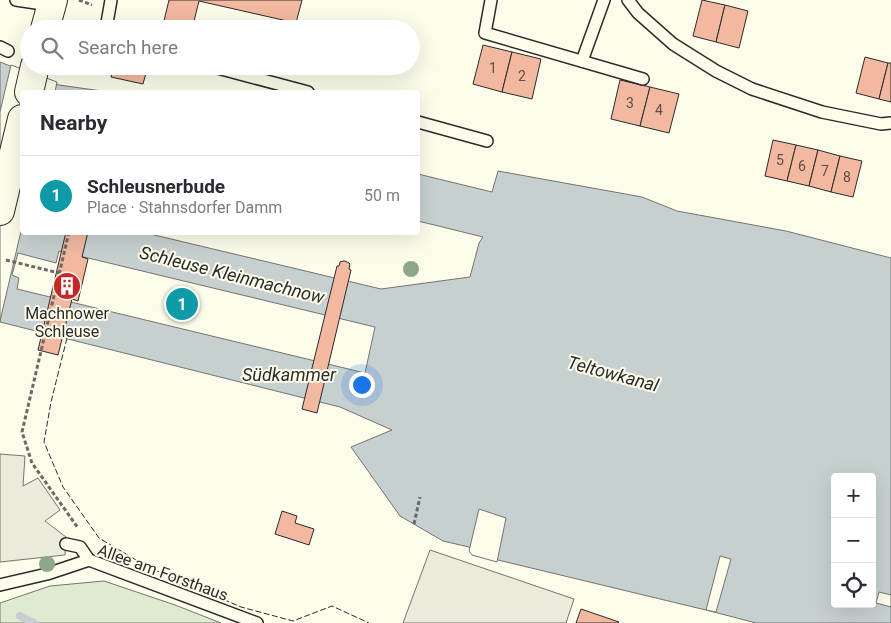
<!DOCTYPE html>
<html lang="en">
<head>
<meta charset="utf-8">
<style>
  :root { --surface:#fff; --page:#f2f2f3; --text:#2b2b33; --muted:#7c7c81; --line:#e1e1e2; --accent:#c62828 }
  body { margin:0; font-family:Roboto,sans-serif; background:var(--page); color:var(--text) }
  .controls { position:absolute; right:15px; bottom:15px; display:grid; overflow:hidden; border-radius:5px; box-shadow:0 5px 20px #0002 }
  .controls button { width:45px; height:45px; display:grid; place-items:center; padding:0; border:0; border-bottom:1px solid var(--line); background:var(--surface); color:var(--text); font:25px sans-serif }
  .you { position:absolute; left:361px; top:384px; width:18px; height:18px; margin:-12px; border:4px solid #fff; border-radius:50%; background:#1a73e8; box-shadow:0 0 0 8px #1a73e833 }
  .badge { display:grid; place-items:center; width:32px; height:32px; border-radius:50%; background:var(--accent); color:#fff; font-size:16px; font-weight:700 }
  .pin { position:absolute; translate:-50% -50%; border:2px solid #fff; box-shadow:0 1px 5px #0006 }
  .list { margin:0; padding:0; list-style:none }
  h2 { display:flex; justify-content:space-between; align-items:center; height:65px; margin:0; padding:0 20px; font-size:21px }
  h2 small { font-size:16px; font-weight:400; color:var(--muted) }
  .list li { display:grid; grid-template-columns:32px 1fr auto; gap:15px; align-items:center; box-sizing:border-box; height:80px; padding:0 20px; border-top:1px solid var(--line) }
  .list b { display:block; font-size:19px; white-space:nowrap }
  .list p { margin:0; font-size:16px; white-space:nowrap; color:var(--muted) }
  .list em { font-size:16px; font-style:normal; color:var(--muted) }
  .icon { flex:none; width:28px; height:28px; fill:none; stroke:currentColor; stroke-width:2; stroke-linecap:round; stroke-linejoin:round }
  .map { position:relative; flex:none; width:891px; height:623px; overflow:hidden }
  .search { position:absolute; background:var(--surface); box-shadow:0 5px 20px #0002; left:20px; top:20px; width:400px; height:55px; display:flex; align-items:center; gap:12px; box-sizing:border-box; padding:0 18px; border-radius:28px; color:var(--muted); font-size:19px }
  .panel { position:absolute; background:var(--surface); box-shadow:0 5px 20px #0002; left:20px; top:90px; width:400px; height:145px; border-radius:5px }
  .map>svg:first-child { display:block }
  .green { fill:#deebd1; stroke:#74746e }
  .parking { fill:#eceadb; stroke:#74746e }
  .water { fill:#c7d0d0; stroke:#74746e; fill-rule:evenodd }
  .pier { fill:#fdfbea; stroke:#74746e }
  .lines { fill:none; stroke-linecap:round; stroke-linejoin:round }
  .stream { stroke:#c7d0d0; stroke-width:8 }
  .building { fill:#f2b8a0; stroke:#2b2b2b }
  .service-casing { stroke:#2b2b2b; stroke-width:14 }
  .tertiary-casing { stroke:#2b2b2b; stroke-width:30 }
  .path { stroke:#6a6964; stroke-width:3; stroke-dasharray:4 2.5; stroke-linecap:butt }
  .service { stroke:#fdfbea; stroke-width:11 }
  .tertiary { stroke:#fdfbea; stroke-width:28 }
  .fence { stroke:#2b2b2b; stroke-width:1; stroke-dasharray:6 2.5; stroke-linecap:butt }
  .tree { fill:#8ea78a }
  .labels { text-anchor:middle; stroke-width:4; stroke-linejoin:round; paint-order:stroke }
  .number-label { font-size:14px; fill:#5d4e48 }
  .poi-label { font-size:16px; fill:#2b2b2b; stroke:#fdfbea }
  .street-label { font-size:16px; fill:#2b2b2b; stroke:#fdfbea }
  .water-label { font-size:18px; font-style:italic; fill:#2b2b2b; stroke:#fdfbea }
</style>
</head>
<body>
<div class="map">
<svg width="891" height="623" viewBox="0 0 891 623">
  <rect width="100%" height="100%" fill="#fdfbea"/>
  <path class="green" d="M104,581L175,605L221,623H0V603L50,586Z"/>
  <g class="parking">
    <path d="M0,454L25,456L23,486L38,478L60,510L45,521L66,537L65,555L0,562Z"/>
    <path d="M430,550L574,599L566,623H403Z"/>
  </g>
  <path class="water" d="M0,62L59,85L109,92H22V232L146,233L381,289L470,277L479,243L483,237L418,221V174L492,192L498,171L642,197L677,211L786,231L891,258V623H756L710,611L498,560L473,552L469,547L443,541L400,516L351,447L392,430L340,407L0,322ZM59,251L375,327L365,373L17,289L19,278L12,275L18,253L56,263ZM835,477H872V604H835Z"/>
  <g class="pier">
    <path d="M11,65L57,82L55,92H22V227L0,321V112Z"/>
    <path d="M479,509L506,518L497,562L472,555L469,551Z"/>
    <path d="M720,556L731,559L716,612L706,610Z"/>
    <path d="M879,592L891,595V607L876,603Z"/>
  </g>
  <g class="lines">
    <path class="stream" d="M20,616L34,623"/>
  </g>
  <g class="building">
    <path d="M169,0H302L296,23L199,1L192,29H162Z"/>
    <path d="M702,0L725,5L716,42L693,36Z"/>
    <path d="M725,5L748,11L739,48L716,42Z"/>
    <path d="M483,45L512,52L502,92L473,84Z"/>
    <path d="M512,52L541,59L532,99L502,92Z"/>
    <path d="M865,57L888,63L879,99L856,93Z"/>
    <path d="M888,63H891V102L879,99Z"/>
    <path d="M114,66H148L143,84L111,77Z"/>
    <path d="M620,80L650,87L640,126L611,119Z"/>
    <path d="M650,87L679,94L669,133L640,126Z"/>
    <path d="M773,140L796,145L787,181L765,176Z"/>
    <path d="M796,145L818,150L809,186L787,181Z"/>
    <path d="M818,150L840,156L831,192L809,186Z"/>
    <path d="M840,156L862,161L853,197L831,192Z"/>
    <path d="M66,232H88L82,257L88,259L78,301L72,299L58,355L38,350Z"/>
    <path d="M343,261H345L349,263L350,264L349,269L351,270L317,413L302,409L337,266H339L340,262Z"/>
    <path d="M174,292H177L194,297L196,299L197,305L193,313L187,316L172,312L169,310L167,305V300L169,296Z"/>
    <path d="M282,511L297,516L295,523L314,529L309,545L275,534Z"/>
    <path d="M581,609L619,622L618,623H576Z"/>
  </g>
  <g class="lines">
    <defs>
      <g id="service">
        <path d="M16,0L36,3L52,7"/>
        <path d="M491,0L485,33L643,79"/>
        <path d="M628,0L638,13L673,44L716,71L752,89L822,112L881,124L891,123"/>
        <path d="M110,29L107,23L111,0"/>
        <path d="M0,47L8,51"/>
        <path d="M582,61L604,0"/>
        <path d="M210,66L308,92"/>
        <path d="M418,122L487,141"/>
        <path d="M66,544L80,547L89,560"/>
        <path d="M0,585L47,574L89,560L257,623"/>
      </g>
      <g id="tertiary">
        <path d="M45,29L53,0"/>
        <path d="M29,92L35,66"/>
        <path d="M0,211L22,119"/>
      </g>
    </defs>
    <use href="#service" class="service-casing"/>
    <use href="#tertiary" class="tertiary-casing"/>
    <g class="path">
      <path d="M79,0L92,5"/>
      <path d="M69,232L22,432L32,463L78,528"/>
      <path d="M6,260L59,273"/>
      <path d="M414,524L420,497"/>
    </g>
    <use href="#service" class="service"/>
    <use href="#tertiary" class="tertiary"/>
    <path class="fence" d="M67,338L51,402L44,442L63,487L99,538L148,567L241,607L293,621L332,606L369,623"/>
  </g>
  <g class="tree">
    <circle cx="411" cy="269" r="8"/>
    <circle cx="47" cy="564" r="8"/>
  </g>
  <defs>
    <symbol id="building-disc" viewBox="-11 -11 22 22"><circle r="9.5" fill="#c62828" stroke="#fdfbea"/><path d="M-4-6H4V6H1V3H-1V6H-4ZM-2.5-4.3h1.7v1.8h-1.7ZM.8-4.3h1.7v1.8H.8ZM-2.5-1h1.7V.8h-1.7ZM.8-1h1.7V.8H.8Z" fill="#fff"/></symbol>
  </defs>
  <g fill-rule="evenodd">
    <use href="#building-disc" x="51" y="270" width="32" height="32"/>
  </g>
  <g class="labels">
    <g class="number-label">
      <text x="493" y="73">1</text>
      <text x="522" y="81">2</text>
      <text x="630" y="108">3</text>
      <text x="659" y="115">4</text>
      <text x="780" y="165">5</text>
      <text x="802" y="171">6</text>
      <text x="825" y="176">7</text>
      <text x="847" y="182">8</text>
    </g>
    <g class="poi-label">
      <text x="67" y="319">Machnower<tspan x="67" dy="18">Schleuse</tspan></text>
    </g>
    <g class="street-label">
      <text transform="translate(163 572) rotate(20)" y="6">Allee am Forsthaus</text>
    </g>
    <g class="water-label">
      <text transform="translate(232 275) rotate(14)" y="6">Schleuse Kleinmachnow</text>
      <text transform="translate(613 374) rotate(15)" y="6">Teltowkanal</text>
      <text x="289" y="381">Südkammer</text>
    </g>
  </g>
</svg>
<div class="controls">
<button>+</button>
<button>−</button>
<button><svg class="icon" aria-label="locate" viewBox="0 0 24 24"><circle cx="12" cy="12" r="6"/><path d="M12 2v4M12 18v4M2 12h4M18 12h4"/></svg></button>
</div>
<div class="you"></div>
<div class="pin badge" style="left:182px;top:304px;background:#0f9aa8">1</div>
<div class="search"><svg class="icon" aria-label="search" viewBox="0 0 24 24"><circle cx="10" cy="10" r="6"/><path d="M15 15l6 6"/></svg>Search here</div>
<section class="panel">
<h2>Nearby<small></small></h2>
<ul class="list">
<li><span class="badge" style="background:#0f9aa8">1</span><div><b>Schleusnerbude</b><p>Place · Stahnsdorfer Damm</p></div><em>50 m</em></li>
</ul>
</section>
</div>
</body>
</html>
